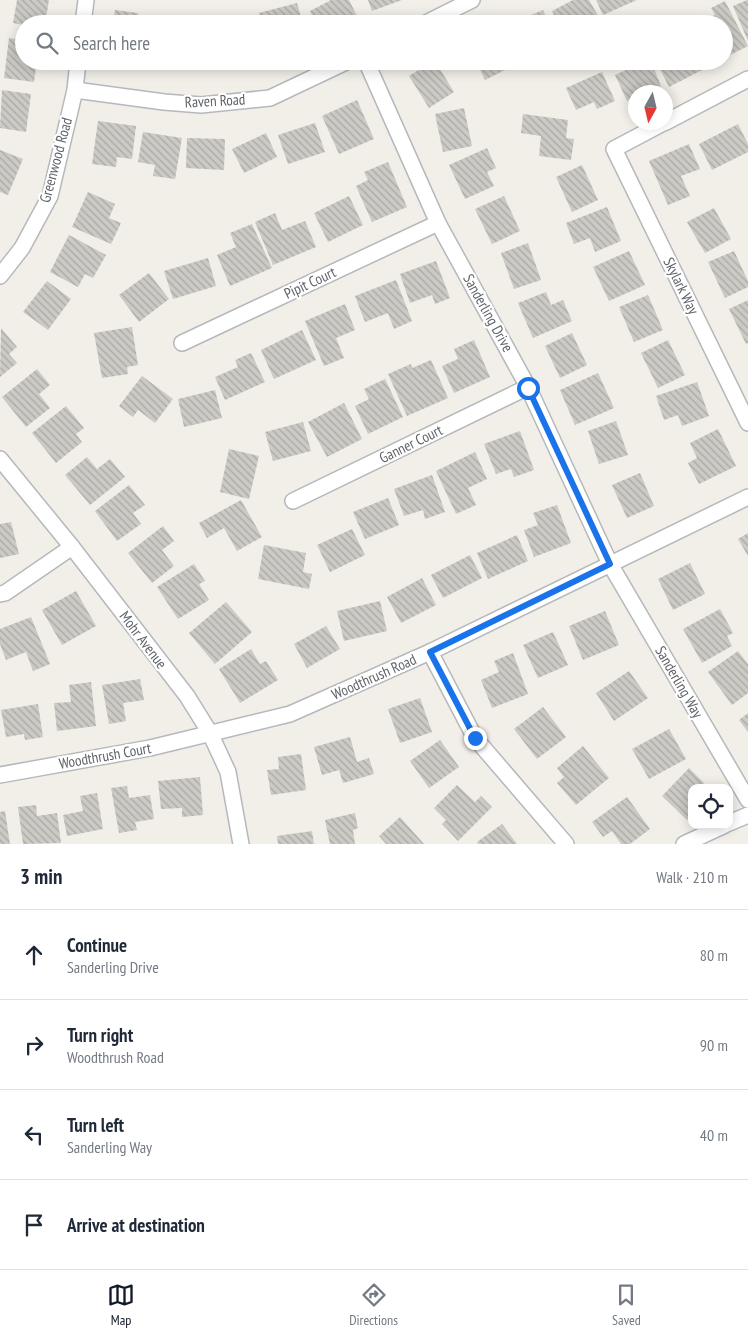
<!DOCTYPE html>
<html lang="en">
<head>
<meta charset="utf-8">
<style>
  :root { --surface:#fff; --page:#f6f6f7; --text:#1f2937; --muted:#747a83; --line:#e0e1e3; --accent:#111827 }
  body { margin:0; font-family:"PT Sans Narrow",sans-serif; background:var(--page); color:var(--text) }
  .controls { position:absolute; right:15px; bottom:15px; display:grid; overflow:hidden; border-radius:10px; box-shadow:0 2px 12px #0003 }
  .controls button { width:45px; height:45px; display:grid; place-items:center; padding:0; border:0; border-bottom:1px solid var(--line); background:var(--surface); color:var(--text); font:25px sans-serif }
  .compass { position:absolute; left:628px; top:85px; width:45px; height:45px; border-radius:50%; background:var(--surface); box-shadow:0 2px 12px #0003; rotate:188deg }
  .stop { position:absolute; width:15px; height:15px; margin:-11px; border:4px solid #1a73e8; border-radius:50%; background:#fff }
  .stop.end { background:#1a73e8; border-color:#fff; box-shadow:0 1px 5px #0008 }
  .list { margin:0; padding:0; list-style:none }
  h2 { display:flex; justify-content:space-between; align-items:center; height:65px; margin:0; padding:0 20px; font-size:21px }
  h2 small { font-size:16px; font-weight:400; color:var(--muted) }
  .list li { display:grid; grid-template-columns:32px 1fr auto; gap:15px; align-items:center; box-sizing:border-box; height:90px; padding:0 20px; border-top:1px solid var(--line) }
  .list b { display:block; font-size:19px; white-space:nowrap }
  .list p { margin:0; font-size:16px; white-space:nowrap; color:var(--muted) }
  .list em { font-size:16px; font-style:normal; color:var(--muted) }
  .icon { flex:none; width:28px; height:28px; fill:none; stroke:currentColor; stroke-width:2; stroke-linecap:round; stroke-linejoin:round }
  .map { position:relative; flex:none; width:748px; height:844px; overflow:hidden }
  .search { position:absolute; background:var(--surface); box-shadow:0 2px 12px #0003; left:15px; right:15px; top:15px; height:55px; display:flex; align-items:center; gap:12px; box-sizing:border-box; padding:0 18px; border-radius:28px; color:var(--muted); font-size:19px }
  .sheet { height:425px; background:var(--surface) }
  nav { display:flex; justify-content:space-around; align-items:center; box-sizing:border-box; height:70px; border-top:1px solid var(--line); background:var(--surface); font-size:14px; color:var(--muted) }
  nav a { display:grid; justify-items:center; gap:2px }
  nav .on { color:var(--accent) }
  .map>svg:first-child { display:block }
  .building { fill:url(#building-back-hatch) }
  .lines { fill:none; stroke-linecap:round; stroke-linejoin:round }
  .street-casing { stroke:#b5b8bc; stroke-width:18 }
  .street { stroke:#fff; stroke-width:15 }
  .route { stroke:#1a73e8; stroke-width:6 }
  .labels { text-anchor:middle; stroke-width:4.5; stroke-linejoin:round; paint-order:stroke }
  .street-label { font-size:15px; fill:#5f6368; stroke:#fff }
</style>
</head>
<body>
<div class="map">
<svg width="748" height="844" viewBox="0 0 748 844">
  <defs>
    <pattern id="building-back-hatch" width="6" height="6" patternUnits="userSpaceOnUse" patternTransform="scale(1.25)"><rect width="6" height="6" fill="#cccac5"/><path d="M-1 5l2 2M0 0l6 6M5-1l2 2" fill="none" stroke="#a9a8a4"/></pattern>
  </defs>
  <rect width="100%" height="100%" fill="#f1efe8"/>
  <g class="building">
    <path d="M17,0H49L45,24L24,25L13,23Z"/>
    <path d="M331,0H349L359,20L352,24H316L310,11Z"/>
    <path d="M368,0H402L372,11Z"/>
    <path d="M573,0H589L600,19L591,24H559L552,11Z"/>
    <path d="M596,0H637L603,15Z"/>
    <path d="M747,0H748V41L733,6Z"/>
    <path d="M725,1L748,46L724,58V24H697L715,15L711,8Z"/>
    <path d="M297,3L303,24H262L259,13Z"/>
    <path d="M115,10L138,13L137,24H113Z"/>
    <path d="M543,10L549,24H510Z"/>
    <path d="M9,38L24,40V61H37L34,82L4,78Z"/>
    <path d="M212,61H251V63L212,65Z"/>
    <path d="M433,61H435L454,92L429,108L409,76Z"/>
    <path d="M476,61H516L517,64L485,80Z"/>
    <path d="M646,61H651L661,86L646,92H636V97L627,101L615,75Z"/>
    <path d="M656,61H699L704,69L669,87Z"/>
    <path d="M602,72L615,101L597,109L594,102L576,110L566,88Z"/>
    <path d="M2,90L31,94L26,132L0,128Z"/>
    <path d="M357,100L374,139L339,154L322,116Z"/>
    <path d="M464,108L472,146L443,152L435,114Z"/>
    <path d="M523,114L568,120L566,138L574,139L571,160L539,156L541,136L521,133Z"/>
    <path d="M98,121L136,126L132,159L117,157L116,167L92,164Z"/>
    <path d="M315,123L325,152L288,164L278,135Z"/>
    <path d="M738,124L748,144V152L712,170L699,144Z"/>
    <path d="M143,132L182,138L175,179L153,176L155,165L138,162Z"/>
    <path d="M266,133L277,157L244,173L232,149Z"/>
    <path d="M187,138L225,139L224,170L186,168Z"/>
    <path d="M689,144L700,169L681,176L690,196L668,205L649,161Z"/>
    <path d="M487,148L496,168L487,172L494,186L465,199L449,165Z"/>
    <path d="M0,150L23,159L8,195L0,192Z"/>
    <path d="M388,162L407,207L372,222L356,186L368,180L364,172Z"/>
    <path d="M582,165L598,200L572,212L556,177Z"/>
    <path d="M88,192L115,204L109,218L121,223L111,244L72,227Z"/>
    <path d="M349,196L363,225L328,242L314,213Z"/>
    <path d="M504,196L520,231L492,244L475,209Z"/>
    <path d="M607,207L621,241L595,252L590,238L574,244L566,223Z"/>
    <path d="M714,208L731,239L705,253L687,222Z"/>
    <path d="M275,213L282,230L305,221L316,247L273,265L255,222Z"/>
    <path d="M252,224L272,268L230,286L217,255L236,247L230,233Z"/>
    <path d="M69,235L106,255L93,278L85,274L78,287L50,272Z"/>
    <path d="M528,243L541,280L514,289L501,253Z"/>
    <path d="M629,251L645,285L609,301L593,267Z"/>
    <path d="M734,251L748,281V287L725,298L708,262Z"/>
    <path d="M208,258L216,286L173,299L164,271Z"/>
    <path d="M436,261L450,298L435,304L432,295L410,303L400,274Z"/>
    <path d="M149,273L169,299L139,322L119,295Z"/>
    <path d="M396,280L412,321L394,329L388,313L365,322L355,296Z"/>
    <path d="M47,281L71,299L48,330L23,312Z"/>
    <path d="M546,292L551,305L563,300L572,321L533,338L518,303Z"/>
    <path d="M648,295L663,330L634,342L619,307Z"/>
    <path d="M748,300V343L746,344L729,309Z"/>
    <path d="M345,304L355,330L336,338L344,358L324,366L305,321Z"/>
    <path d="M132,327L138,365L127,367L128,374L102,378L94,333Z"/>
    <path d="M1,328L17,347L9,354L17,363L0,377Z"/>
    <path d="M302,330L316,360L274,379L261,350Z"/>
    <path d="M572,333L587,365L560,378L545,346Z"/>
    <path d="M474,340L490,377L454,393L442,366L458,359L454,349Z"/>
    <path d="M668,340L685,375L658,388L641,353Z"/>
    <path d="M251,353L265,382L225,400L215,377L238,367L235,360Z"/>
    <path d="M431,360L448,398L407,416L388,374L411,364L412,368Z"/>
    <path d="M37,369L50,385L39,394L50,408L26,427L2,397Z"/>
    <path d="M598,373L614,408L575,425L560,390Z"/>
    <path d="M142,376L173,399L155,423L138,410L133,417L119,406Z"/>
    <path d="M385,379L403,417L368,434L355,406L369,399L364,389Z"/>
    <path d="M697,382L709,416L682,426L678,415L664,420L656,396Z"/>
    <path d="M215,390L222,418L184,427L178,399Z"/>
    <path d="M344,403L362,439L327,457L308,422Z"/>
    <path d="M66,406L84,428L76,434L82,442L56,463L32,433Z"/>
    <path d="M616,421L628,455L599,464L588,431Z"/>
    <path d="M303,422L311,451L273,461L265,432Z"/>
    <path d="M718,429L736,466L699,484L688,463L697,458L690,443Z"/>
    <path d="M520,431L534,470L514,477L511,469L496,474L484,444Z"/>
    <path d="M229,449L259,456L249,499L220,492Z"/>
    <path d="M475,452L487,479L468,488L476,505L456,514L436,471Z"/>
    <path d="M87,457L97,469L110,459L125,477L90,505L65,475Z"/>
    <path d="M640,473L654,506L627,518L612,485Z"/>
    <path d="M432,475L445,512L425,519L423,510L404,516L394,489Z"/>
    <path d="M129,485L145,505L133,513L141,524L117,541L95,511Z"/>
    <path d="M388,498L399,525L365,539L353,512Z"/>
    <path d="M241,500L262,537L237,551L224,528L207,538L199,523Z"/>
    <path d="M557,505L571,543L534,557L524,530L538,525L533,513Z"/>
    <path d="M11,522L19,554L0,558V524Z"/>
    <path d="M163,526L174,541L162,550L174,566L152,583L128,553Z"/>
    <path d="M352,529L365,555L330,572L317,545Z"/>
    <path d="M748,533V556L738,539Z"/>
    <path d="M517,535L528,561L488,579L477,553Z"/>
    <path d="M264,545L306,553L303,572L312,574L309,589L258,579Z"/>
    <path d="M470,555L482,578L443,598L431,575Z"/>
    <path d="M690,563L705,594L673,610L658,579Z"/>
    <path d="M194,564L205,581L199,584L209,600L178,619L157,587Z"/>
    <path d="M422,578L436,605L401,623L387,597Z"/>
    <path d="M76,591L96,626L62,645L42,610Z"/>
    <path d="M380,601L387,631L344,641L337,611Z"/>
    <path d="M226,602L252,632L215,664L189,633Z"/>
    <path d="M720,609L733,633L727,636L732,646L702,663L683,629Z"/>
    <path d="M605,611L619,645L583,660L569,626Z"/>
    <path d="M31,617L50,664L33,671L26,652L6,660L0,644V629Z"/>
    <path d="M326,626L340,649L307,668L294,644Z"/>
    <path d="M553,632L568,665L538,678L523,645Z"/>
    <path d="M251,649L260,664L266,661L278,680L240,703L219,669Z"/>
    <path d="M738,651L748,664V693L732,705L708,672Z"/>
    <path d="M513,653L528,694L492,708L481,680L499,672L494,661Z"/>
    <path d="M629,671L648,698L614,721L596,693Z"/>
    <path d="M140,679L144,700L123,703L126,721L109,724L102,685Z"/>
    <path d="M91,682L96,726L57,731L54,703L71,702L69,685Z"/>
    <path d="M420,698L432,732L400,743L388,709Z"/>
    <path d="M38,704L43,737L25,740L24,734L6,737L1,710Z"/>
    <path d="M543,707L566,737L537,759L514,729Z"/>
    <path d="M748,713V732L739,720Z"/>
    <path d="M669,729L686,759L649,779L632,749Z"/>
    <path d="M350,737L357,762L369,758L374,774L343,783L339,770L322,775L314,747Z"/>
    <path d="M440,740L459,767L429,788L410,761Z"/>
    <path d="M583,746L609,778L576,805L557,783L564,777L557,768Z"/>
    <path d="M301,754L306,790L271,795L267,770L279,769L278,757Z"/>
    <path d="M689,768L704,783L699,788H692V816L687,820L662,796Z"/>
    <path d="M200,777L203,815L182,817V808L161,809L158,781Z"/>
    <path d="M457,785L475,802L481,796L492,807L458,841L442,824L446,820L434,808Z"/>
    <path d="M127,786L129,798L150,795L154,819L135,822L137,830L119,833L111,788Z"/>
    <path d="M97,793L103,829L67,836L63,815L83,811L80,796Z"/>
    <path d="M627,797L650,829L630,844H621L612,831L603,837L592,822Z"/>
    <path d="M36,805L37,816L57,813L61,843L23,844L18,807Z"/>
    <path d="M5,811L10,844H0V812Z"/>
    <path d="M355,813L358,828L353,830L355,844H330L325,820Z"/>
    <path d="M400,817L424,844H386L379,836Z"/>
    <path d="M502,824L517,844H478L477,842Z"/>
    <path d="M312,831L314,844H278L277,836Z"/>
  </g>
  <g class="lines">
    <defs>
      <g id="street">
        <path d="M83,24L86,0"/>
        <path d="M424,24L472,0"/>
        <path d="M366,61L438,223L528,387L610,564L748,800"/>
        <path d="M75,90L164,102L201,105L270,98L348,61"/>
        <path d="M665,122L614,149L748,423"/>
        <path d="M666,122L748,79"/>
        <path d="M0,276L22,248L50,196L75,90L78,61"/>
        <path d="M182,343L438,223"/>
        <path d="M0,459L72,547L187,696L210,733L228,772L241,844"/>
        <path d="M293,501L528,387"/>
        <path d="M0,594L5,593L72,547"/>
        <path d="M430,652L475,738L566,844"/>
        <path d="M0,775L150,748L290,714L430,652L748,497"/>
        <path d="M729,823L748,815"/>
        <path d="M684,844L725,825"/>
      </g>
    </defs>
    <use href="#street" class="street-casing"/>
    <use href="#street" class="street"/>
  </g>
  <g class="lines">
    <path class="route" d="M475,738L430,652L610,564L528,388"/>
  </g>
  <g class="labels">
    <g class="street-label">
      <text transform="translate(215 101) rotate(-3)" y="5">Raven Road</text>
      <text transform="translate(56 160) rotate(-75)" y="5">Greenwood Road</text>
      <text transform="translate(310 283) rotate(-25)" y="5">Pipit Court</text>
      <text transform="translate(681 286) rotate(64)" y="5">Skylark Way</text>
      <text transform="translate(488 313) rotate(61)" y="5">Sanderling Drive</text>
      <text transform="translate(411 444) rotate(-26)" y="5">Ganner Court</text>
      <text transform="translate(143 640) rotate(53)" y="5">Mohr Avenue</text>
      <text transform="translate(374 677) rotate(-24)" y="5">Woodthrush Road</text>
      <text transform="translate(679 682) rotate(60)" y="5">Sanderling Way</text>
      <text transform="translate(105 756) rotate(-10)" y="5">Woodthrush Court</text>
    </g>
  </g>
</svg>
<div class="controls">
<button><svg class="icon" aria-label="locate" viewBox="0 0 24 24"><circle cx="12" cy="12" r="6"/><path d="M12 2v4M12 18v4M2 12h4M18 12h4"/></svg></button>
</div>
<svg class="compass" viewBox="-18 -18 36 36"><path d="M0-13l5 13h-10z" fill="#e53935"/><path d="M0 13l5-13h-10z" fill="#747a83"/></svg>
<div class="stop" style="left:528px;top:388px"></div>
<div class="stop end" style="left:475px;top:738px"></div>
<div class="search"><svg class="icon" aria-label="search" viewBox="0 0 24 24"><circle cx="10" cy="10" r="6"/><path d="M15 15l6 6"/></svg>Search here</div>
</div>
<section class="sheet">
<h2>3 min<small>Walk · 210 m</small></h2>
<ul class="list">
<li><svg class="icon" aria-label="ahead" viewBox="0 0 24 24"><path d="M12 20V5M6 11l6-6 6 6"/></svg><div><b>Continue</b><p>Sanderling Drive</p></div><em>80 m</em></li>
<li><svg class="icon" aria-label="right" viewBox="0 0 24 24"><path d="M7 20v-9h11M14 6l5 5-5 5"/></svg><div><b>Turn right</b><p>Woodthrush Road</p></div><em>90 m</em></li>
<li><svg class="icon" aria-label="left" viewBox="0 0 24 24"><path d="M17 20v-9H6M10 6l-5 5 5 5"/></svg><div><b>Turn left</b><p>Sanderling Way</p></div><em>40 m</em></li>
<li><svg class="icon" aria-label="arrive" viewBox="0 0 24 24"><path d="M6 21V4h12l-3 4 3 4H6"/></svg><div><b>Arrive at destination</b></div></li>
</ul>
</section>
<nav>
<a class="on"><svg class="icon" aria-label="map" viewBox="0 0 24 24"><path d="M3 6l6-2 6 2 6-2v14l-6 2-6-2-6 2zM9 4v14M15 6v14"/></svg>Map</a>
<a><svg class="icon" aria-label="directions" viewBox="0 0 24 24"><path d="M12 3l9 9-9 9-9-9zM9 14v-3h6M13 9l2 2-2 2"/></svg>Directions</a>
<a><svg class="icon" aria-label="saved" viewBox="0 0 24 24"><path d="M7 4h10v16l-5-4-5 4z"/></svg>Saved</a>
</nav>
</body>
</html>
